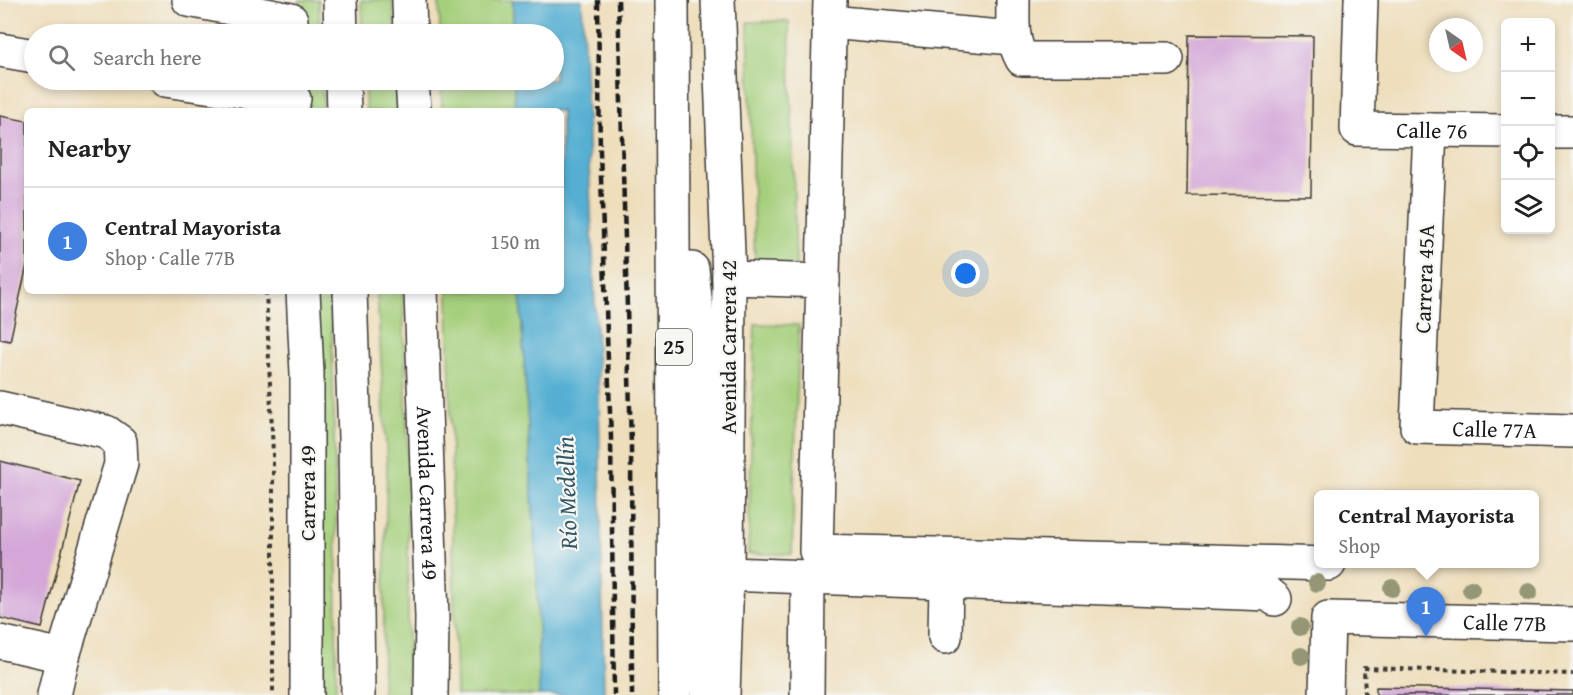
<!DOCTYPE html>
<html lang="en">
<head>
<meta charset="utf-8">
<style>
  :root { --surface:#fff; --page:#f6f6f6; --text:#222; --muted:#767676; --line:#e0e0e0; --accent:#0f766e }
  body { margin:0; font-family:"Gentium Book Plus",serif; background:var(--page); color:var(--text) }
  .controls { position:absolute; right:18px; top:18px; display:grid; overflow:hidden; border-radius:9px; box-shadow:0 3px 9px #0003 }
  .controls button { width:54px; height:54px; display:grid; place-items:center; padding:0; border:0; border-bottom:2px solid var(--line); background:var(--surface); color:var(--text); font:30px sans-serif }
  .compass { position:absolute; left:1429px; top:18px; width:54px; height:54px; border-radius:50%; background:var(--surface); box-shadow:0 3px 9px #0003; rotate:146deg }
  .you { position:absolute; left:966px; top:274px; width:21px; height:21px; margin:-15px; border:4px solid #fff; border-radius:50%; background:#1a73e8; box-shadow:0 0 0 9px #1a73e833 }
  .badge { display:grid; place-items:center; width:39px; height:39px; border-radius:50%; background:var(--accent); color:#fff; font-size:20px; font-weight:700 }
  .pin { position:absolute; translate:-50% -50px; filter:drop-shadow(0 2px 3px #0008) }
  .pin::after { content:''; position:absolute; top:32px; width:21px; height:18px; background:inherit; clip-path:polygon(0 0,100% 0,50% 100%) }
  .popup { position:absolute; left:1314px; top:490px; width:225px; height:78px; box-sizing:border-box; display:grid; place-content:center; border-radius:9px; background:var(--surface); filter:drop-shadow(0 2px 4px #0005); font-size:20px; white-space:nowrap; color:var(--muted) }
  .popup b { font-size:22px; color:var(--text) }
  .popup::after { content:''; position:absolute; left:50%; top:100%; margin-left:-12px; border:12px solid transparent; border-top-color:var(--surface) }
  .list { margin:0; padding:0; list-style:none }
  h2 { display:flex; justify-content:space-between; align-items:center; height:78px; margin:0; padding:0 24px; font-size:26px }
  h2 small { font-size:20px; font-weight:400; color:var(--muted) }
  .list li { display:grid; grid-template-columns:39px 1fr auto; gap:18px; align-items:center; box-sizing:border-box; height:108px; padding:0 24px; border-top:2px solid var(--line) }
  .list b { display:block; font-size:22px; white-space:nowrap }
  .list p { margin:0; font-size:20px; white-space:nowrap; color:var(--muted) }
  .list em { font-size:20px; font-style:normal; color:var(--muted) }
  .icon { flex:none; width:33px; height:33px; fill:none; stroke:currentColor; stroke-width:2; stroke-linecap:round; stroke-linejoin:round }
  .map { position:relative; flex:none; width:1573px; height:695px; overflow:hidden }
  .search { position:absolute; background:var(--surface); box-shadow:0 3px 9px #0003; left:24px; top:24px; width:540px; height:66px; display:flex; align-items:center; gap:15px; box-sizing:border-box; padding:0 21px; border-radius:33px; color:var(--muted); font-size:22px }
  .panel { position:absolute; background:var(--surface); box-shadow:0 3px 9px #0003; left:24px; top:108px; width:540px; height:186px; border-radius:9px }
  .map>svg:first-child { display:block }
  .green { fill:#a5cf7b; stroke:#60764c; stroke-width:1.5 }
  .water { fill:#55afd2; stroke:#386677; stroke-width:1.5 }
  .building { fill:#d4a7d8 }
  .lines { fill:none; stroke-linecap:round; stroke-linejoin:round }
  .minor-casing { stroke:#3c3934; stroke-width:36 }
  .highway-casing { stroke:#3c3934; stroke-width:36 }
  .path { stroke:#3c3934; stroke-width:4; stroke-dasharray:4.5 4.5; stroke-linecap:butt }
  .minor { stroke:#fff; stroke-width:33 }
  .highway { stroke:#fff; stroke-width:33 }
  .rail { stroke:#1c1c1c; stroke-width:4.5; stroke-dasharray:9 4.5; stroke-linecap:butt }
  .tree { fill:#959676 }
  .labels { text-anchor:middle; stroke-width:4.5; stroke-linejoin:round; paint-order:stroke }
  .shield { fill:#f6f6f2; stroke:#5d5d5c; stroke-width:1.5 }
  .shield-label { font-size:21px; font-weight:bold; fill:#1c1c1c }
  .street-label { font-size:22px; fill:#1c1c1c; stroke:#f6f6f2 }
  .water-label { font-size:24px; font-style:italic; fill:#335765; stroke:#f6f6f2 }
</style>
</head>
<body>
<div class="map">
<svg width="1573" height="695" viewBox="0 0 1573 695">
  <rect width="100%" height="100%" fill="#f6f6f2"/>
  <filter id="ink" filterUnits="userSpaceOnUse"><feTurbulence type="fractalNoise" baseFrequency=".0167" numOctaves="2"/><feDisplacementMap in="SourceGraphic" scale="12" xChannelSelector="R" yChannelSelector="G"/><feConvolveMatrix kernelMatrix="1 2 1 2 8 2 1 2 1" color-interpolation-filters="sRGB"/></filter>
  <filter id="wash" filterUnits="userSpaceOnUse"><feTurbulence type="fractalNoise" baseFrequency=".008" numOctaves="4" result="noise"/><feDisplacementMap in="SourceGraphic" scale="24" xChannelSelector="R" yChannelSelector="G"/><feGaussianBlur stdDeviation="1.35" result="paint"/><feColorMatrix in="noise" values="0 0 0 0 0 0 0 0 0 0 0 0 0 0 0 0 0 1.4 0 .05"/><feComposite in="paint" operator="in"/></filter>
  <g filter="url(#wash)">
    <rect width="100%" height="100%" fill="#eedebc"/>
    <g class="green">
      <path d="M300,0H319L320,34H301Z"/>
      <path d="M361,0H393L395,34H362Z"/>
      <path d="M439,0H513V34H440Z"/>
      <path d="M789,21L796,266L755,267L748,22Z"/>
      <path d="M303,80H322L323,111H304Z"/>
      <path d="M364,80H397L398,111H366Z"/>
      <path d="M441,80H514L515,111H442Z"/>
      <path d="M311,291H331L337,565L336,695H324Z"/>
      <path d="M377,291H403L408,466V695H382L387,464Z"/>
      <path d="M448,291H520L537,580L539,695H456Z"/>
      <path d="M755,324L799,325L792,554H748Z"/>
    </g>
    <path class="water" d="M513,0H582L599,397L604,695H539L537,580L520,291H561V111H515L514,80H554V34H513Z"/>
    <g id="blocks">
      <g class="building">
        <path d="M1189,35L1313,36L1311,196L1187,195Z"/>
        <path d="M0,116L27,121V265L10,341L0,339Z"/>
        <path d="M0,461L80,481L42,628L0,618Z"/>
        <path d="M1376,687L1573,691V695H1376Z"/>
      </g>
    </g>
  </g>
  <g filter="url(#ink)">
    <use href="#blocks" fill-opacity="0" stroke="#3c3934" stroke-width="1.5"/>
    <g class="lines">
      <defs>
        <g id="minor">
          <path d="M189,0L291,20"/>
          <path d="M830,0L816,551L1329,564"/>
          <path d="M1013,0C1013,22 1011,39 1022,59H1167"/>
          <path id="s1" d="M1361,0L1357,129L1506,131"/>
          <path d="M829,22L1013,38"/>
          <path d="M0,50L34,56"/>
          <path d="M165,80L294,99"/>
          <path id="s2" d="M1430,130L1417,427L1573,431"/>
          <path d="M1550,132H1573"/>
          <path d="M729,278L823,281"/>
          <path d="M303,291L307,373V695"/>
          <path d="M0,408L106,432L120,442L121,464L63,656L54,695"/>
          <path d="M727,574L1269,594L1275,599"/>
          <path d="M945,637L946,583"/>
          <path d="M0,642L63,656"/>
          <path d="M807,695L808,578"/>
          <path id="s3" d="M1326,695L1328,618L1573,624"/>
        </g>
        <g id="highway">
          <path d="M340,0L341,34"/>
          <path d="M409,0L410,34"/>
          <path d="M672,0L675,695"/>
          <path d="M718,0L729,278L727,574L723,695"/>
          <path d="M343,80L344,111"/>
          <path d="M412,80L414,111"/>
          <path d="M692,269L697,318L701,649L708,693"/>
          <path d="M350,291L355,438L358,695"/>
          <path id="s4" d="M421,291L432,618L431,695"/>
        </g>
      </defs>
      <use href="#minor" class="minor-casing"/>
      <use href="#highway" class="highway-casing"/>
      <g class="path">
        <path d="M266,291L273,454V695"/>
        <path d="M1365,695L1364,668L1573,674"/>
      </g>
      <use href="#minor" class="minor"/>
      <use href="#highway" class="highway"/>
      <g class="rail">
        <path d="M598,0L600,152L611,438L614,695"/>
        <path d="M618,0L631,444L632,695"/>
      </g>
    </g>
    <g class="tree">
      <circle cx="1317" cy="583" r="9"/>
      <circle cx="1392" cy="588" r="9"/>
      <circle cx="1471" cy="589" r="9"/>
      <circle cx="1529" cy="592" r="9"/>
      <circle cx="1300" cy="627" r="9"/>
      <circle cx="1301" cy="656" r="9"/>
    </g>
  </g>
  <g class="labels">
    <rect class="shield" x="656" y="329" width="36" height="36" rx="4.5"/>
    <g class="shield-label">
      <text x="674" y="354">25</text>
    </g>
    <g class="street-label">
      <text dy="8" stroke="none"><textPath href="#s1" startOffset="204">Calle 76</textPath></text>
      <text transform="translate(1424 279) rotate(-88)" y="8">Carrera 45A</text>
      <text transform="translate(728 347) rotate(-90)" y="8">Avenida Carrera 42</text>
      <text dy="8" stroke="none"><textPath href="#s2" startOffset="375">Calle 77A</textPath></text>
      <text transform="translate(307 493) rotate(-90)" y="8">Carrera 49</text>
      <text dy="8" stroke="none"><textPath href="#s4" startOffset="202">Avenida Carrera 49</textPath></text>
      <text dy="8" stroke="none"><textPath href="#s3" startOffset="254">Calle 77B</textPath></text>
    </g>
    <g class="water-label">
      <text transform="translate(567 493) rotate(-92)" y="8">Río Medellín</text>
    </g>
  </g>
</svg>
<div class="controls">
<button>+</button>
<button>−</button>
<button><svg class="icon" aria-label="locate" viewBox="0 0 24 24"><circle cx="12" cy="12" r="6"/><path d="M12 2v4M12 18v4M2 12h4M18 12h4"/></svg></button>
<button><svg class="icon" aria-label="layers" viewBox="0 0 24 24"><path d="M12 4l9 5-9 5-9-5zM3 14l9 5 9-5"/></svg></button>
</div>
<svg class="compass" viewBox="-18 -18 36 36"><path d="M0-13l5 13h-10z" fill="#e53935"/><path d="M0 13l5-13h-10z" fill="#767676"/></svg>
<div class="you"></div>
<div class="pin badge" style="left:1426px;top:637px;background:#3f7fe0">1</div>
<div class="popup"><b>Central Mayorista</b>Shop</div>
<div class="search"><svg class="icon" aria-label="search" viewBox="0 0 24 24"><circle cx="10" cy="10" r="6"/><path d="M15 15l6 6"/></svg>Search here</div>
<section class="panel">
<h2>Nearby<small></small></h2>
<ul class="list">
<li><span class="badge" style="background:#3f7fe0">1</span><div><b>Central Mayorista</b><p>Shop · Calle 77B</p></div><em>150 m</em></li>
</ul>
</section>
</div>
</body>
</html>
